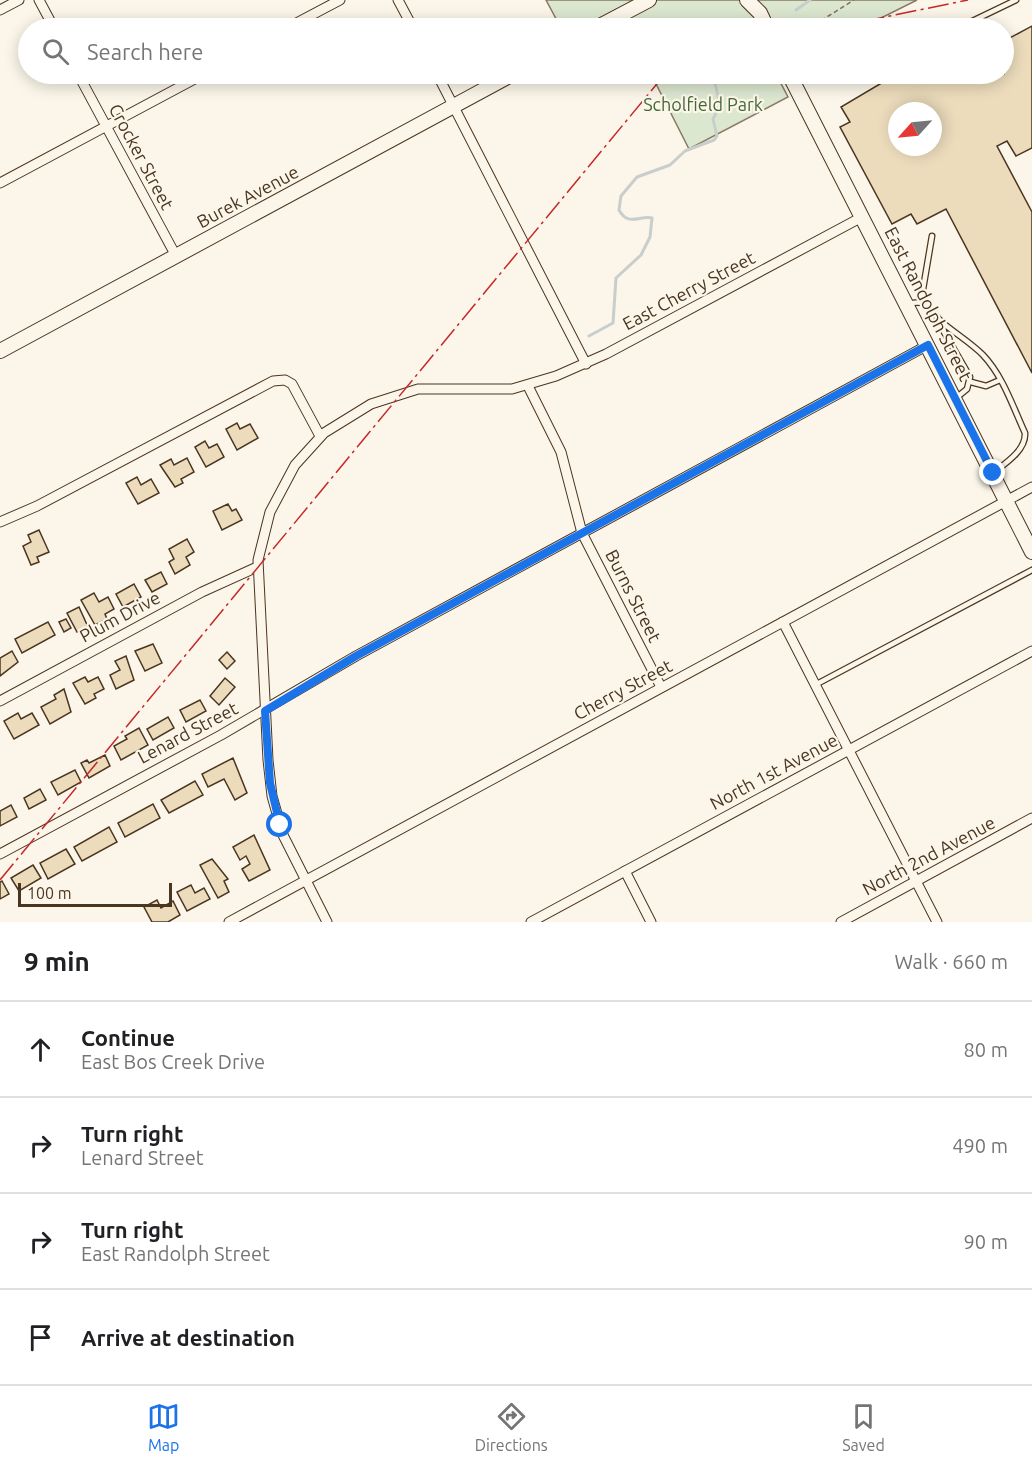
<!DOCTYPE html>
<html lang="en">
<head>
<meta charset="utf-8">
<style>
  :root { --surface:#fff; --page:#f2f2f2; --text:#202124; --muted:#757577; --line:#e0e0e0; --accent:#1a73e8 }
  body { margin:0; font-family:Ubuntu,sans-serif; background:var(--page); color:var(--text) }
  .compass { position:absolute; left:888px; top:102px; width:54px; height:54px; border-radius:50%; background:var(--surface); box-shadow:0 3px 15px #0003; rotate:243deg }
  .scale { position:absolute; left:18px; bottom:15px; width:154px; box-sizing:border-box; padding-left:6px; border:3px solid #4a3520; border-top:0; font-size:16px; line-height:21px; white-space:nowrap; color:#4a3520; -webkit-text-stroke:4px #fbf6e9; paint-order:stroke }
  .stop { position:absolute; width:18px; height:18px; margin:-14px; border:4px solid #1a73e8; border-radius:50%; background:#fff }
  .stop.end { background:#1a73e8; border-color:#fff; box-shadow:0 2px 6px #0008 }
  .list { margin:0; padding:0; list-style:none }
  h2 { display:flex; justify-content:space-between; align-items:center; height:78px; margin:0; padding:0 24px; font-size:26px }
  h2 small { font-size:20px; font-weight:400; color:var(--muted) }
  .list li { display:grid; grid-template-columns:39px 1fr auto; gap:18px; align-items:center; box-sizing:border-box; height:96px; padding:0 24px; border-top:2px solid var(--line) }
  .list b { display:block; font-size:22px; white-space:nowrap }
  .list p { margin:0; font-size:20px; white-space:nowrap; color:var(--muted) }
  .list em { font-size:20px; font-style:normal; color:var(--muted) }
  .icon { flex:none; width:33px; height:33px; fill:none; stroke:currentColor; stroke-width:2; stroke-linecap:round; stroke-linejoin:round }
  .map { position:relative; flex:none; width:1032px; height:922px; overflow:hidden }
  .search { position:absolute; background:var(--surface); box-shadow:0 3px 15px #0003; left:18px; right:18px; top:18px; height:66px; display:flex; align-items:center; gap:15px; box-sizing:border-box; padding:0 21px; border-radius:33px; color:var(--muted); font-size:22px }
  .sheet { height:462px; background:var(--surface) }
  nav { display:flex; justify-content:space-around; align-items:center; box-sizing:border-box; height:84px; border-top:2px solid var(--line); background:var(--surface); font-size:16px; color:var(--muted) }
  nav a { display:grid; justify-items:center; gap:3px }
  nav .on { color:var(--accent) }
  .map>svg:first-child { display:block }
  .green { fill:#dce7d0; stroke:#887966; stroke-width:1.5 }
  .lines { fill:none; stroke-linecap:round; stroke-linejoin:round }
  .stream { stroke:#c9cecd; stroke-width:3 }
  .building { fill:#ecdcbc; stroke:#4a3520; stroke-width:1.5; fill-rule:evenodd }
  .lane-casing { stroke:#4a3520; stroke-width:7 }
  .street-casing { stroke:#4a3520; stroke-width:11 }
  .secondary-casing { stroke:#4a3520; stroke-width:16 }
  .path { stroke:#7f6f5c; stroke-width:1.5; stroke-dasharray:4.5 3; stroke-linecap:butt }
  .lane { stroke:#fbf6e9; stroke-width:4.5 }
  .street { stroke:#fbf6e9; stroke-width:9 }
  .secondary { stroke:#fbf6e9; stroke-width:14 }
  .power { stroke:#c62828; stroke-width:1.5; stroke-dasharray:21 4.5 3 4.5; stroke-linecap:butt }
  .route { stroke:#1a73e8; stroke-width:8 }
  .labels { text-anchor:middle; stroke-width:4.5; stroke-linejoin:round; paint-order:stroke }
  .park-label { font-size:18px; fill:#436837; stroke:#fbf6e9 }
  .street-label { font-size:18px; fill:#4a3520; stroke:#fbf6e9 }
</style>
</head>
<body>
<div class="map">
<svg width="1032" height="922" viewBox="0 0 1032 922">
  <rect width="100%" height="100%" fill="#fbf6e9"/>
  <g class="green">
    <path d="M546,0H917L861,28H628L617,9L581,28H561Z"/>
    <path d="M651,74H776L788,97L689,149Z"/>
  </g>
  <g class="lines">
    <g class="stream">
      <path d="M796,10L810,0"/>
      <path d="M589,336L613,323L616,278L641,255L650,237L652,218C640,215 628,227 619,210L621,196L637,177L670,165L685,151L714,140L717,136L713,119L720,105L715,83L722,74"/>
    </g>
  </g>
  <g class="building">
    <path d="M1032,26V148L1016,156L1007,141L997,146L1032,212V373L946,209L917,224L911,214L892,224L840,127L850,122L841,107L880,84L875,76L1004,74V41ZM897,111H933V147H897Z"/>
    <path d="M237,423L240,429L250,424L258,438L237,450L226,429Z"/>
    <path d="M205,441L209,448L217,444L224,457L206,467L195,447Z"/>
    <path d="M187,458L194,472L181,479L183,483L175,487L160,465L171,459L174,465Z"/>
    <path d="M137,477L141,485L151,479L159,493L138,504L126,483Z"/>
    <path d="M228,504L232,511L236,509L242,520L222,530L213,511Z"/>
    <path d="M39,530L49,552L37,557L39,562L31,565L23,546L31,542L28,535Z"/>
    <path d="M187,539L194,552L186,557L190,565L175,574L169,562L174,559L169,549Z"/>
    <path d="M161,572L167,584L152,592L145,580Z"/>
    <path d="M134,584L141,597L123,607L116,594Z"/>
    <path d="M94,593L99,602L108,597L114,609L105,614L107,619L95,625L81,600Z"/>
    <path d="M79,607L88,627L77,632L67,613Z"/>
    <path d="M66,619L71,628L64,632L59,622Z"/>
    <path d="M48,622L55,635L22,653L15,639Z"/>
    <path d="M153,644L162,663L145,671L135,651Z"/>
    <path d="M12,651L18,662L0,676V658Z"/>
    <path d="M227,652L235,661L227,669L219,660Z"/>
    <path d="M126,656L134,680L116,689L110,675L120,670L115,661Z"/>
    <path d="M85,677L88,682L98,677L104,689L94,694L96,698L85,704L73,683Z"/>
    <path d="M225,678L235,687L219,705L210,696Z"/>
    <path d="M64,689L71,712L50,724L41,707L56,699L54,695Z"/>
    <path d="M200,700L206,711L186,722L180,710Z"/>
    <path d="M18,713L21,719L32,713L39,725L14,739L4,721Z"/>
    <path d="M168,717L174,728L153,740L147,729Z"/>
    <path d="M139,728L148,745L121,760L114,746L127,739L125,736Z"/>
    <path d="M105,755L110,766L89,778L81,763L87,760L89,763Z"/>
    <path d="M233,758L247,793L235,800L224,779L208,787L202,774Z"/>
    <path d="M75,770L81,782L58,795L51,782Z"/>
    <path d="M195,781L203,795L169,813L161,800Z"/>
    <path d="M40,789L46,800L29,809L24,798Z"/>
    <path d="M153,804L160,818L125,837L118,823Z"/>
    <path d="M11,805L17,817L0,826V811Z"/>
    <path d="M109,827L117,842L82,861L74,847Z"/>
    <path d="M254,835L270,870L249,881L242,869L250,864L246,856L240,860L233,847Z"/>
    <path d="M66,849L75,864L48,879L40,863Z"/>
    <path d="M212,859L228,879L224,881L229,892L218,898L200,865Z"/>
    <path d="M33,865L41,878L19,891L11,878Z"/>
    <path d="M2,881L9,894L0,899V882Z"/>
    <path d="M191,885L195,893L204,888L210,899L187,911L177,892Z"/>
    <path d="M157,900L161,908L173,901L180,915L168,922H152L144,907Z"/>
  </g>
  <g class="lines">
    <defs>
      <g id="lane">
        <path d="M958,28L1016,0"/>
        <path d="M921,301L932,236"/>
        <path d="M907,304C932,298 927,310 943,323C956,334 971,343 983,355C1003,376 1013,407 1025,433C1026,450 1006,463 993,473"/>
        <path d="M942,322L944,332L970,377L967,389L956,398"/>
        <path d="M971,382L986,386L1000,380"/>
        <path d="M815,685L1032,570"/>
      </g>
      <g id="street">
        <path d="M39,0L54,28"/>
        <path d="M398,0L413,28"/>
        <path d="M0,10L19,0"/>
        <path d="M287,28L340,0"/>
        <path d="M78,74L176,256"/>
        <path d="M437,74L586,364"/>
        <path d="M0,183L204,74"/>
        <path d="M528,386L561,452L582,533L661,687"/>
        <path d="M0,522L37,506L273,381L285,380L292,384L320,436"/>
        <path d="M783,622L937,922"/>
        <path d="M0,701L202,592L257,567"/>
        <path d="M0,854L221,735L356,656L928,345"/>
        <path d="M625,871L651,922"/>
        <path d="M229,922L1032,487"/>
        <path d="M327,922L283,835L272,796L268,760L258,560L270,512L295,465L324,433L371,404L418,389H512L556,376L606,354L862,217"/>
        <path d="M531,922L1032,651"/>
        <path d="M841,922L1032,818"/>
      </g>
      <g id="secondary">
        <path d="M747,0L760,13L767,28"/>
        <path d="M596,28L649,0"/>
        <path d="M789,74L1032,552"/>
        <path d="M0,351L513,74"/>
      </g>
    </defs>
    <use href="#lane" class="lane-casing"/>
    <use href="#street" class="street-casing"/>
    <use href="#secondary" class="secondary-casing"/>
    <g class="path">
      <path d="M778,21L786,28"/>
      <path d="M800,28L822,20L854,0"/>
    </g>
    <use href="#lane" class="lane"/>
    <use href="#street" class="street"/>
    <use href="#secondary" class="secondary"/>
    <g class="power">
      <path d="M831,28L968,0"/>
      <path d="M0,880L665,74"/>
    </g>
  </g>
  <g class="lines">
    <path class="route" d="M280,825L270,783L265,711L356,656L928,345L993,473"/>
  </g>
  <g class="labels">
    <g class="park-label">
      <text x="703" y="111">Scholfield Park</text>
    </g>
    <g class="street-label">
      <text transform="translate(141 157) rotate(62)" y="6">Crocker Street</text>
      <text transform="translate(248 197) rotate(-28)" y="6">Burek Avenue</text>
      <text transform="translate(689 291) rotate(-28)" y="6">East Cherry Street</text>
      <text transform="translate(928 304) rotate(63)" y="6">East Randolph Street</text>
      <text transform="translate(633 596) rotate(63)" y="6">Burns Street</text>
      <text transform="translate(120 617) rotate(-28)" y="6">Plum Drive</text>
      <text transform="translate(623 690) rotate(-28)" y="6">Cherry Street</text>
      <text transform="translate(188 733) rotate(-28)" y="6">Lenard Street</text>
      <text transform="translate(774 772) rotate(-28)" y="6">North 1st Avenue</text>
      <text transform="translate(929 856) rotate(-28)" y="6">North 2nd Avenue</text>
    </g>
  </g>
</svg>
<svg class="compass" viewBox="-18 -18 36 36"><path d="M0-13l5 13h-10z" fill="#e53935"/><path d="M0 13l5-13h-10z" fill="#757577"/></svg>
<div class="scale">100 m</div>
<div class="stop" style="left:280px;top:825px"></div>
<div class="stop end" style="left:993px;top:473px"></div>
<div class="search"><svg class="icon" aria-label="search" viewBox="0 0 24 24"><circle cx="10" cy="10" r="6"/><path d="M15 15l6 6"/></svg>Search here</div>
</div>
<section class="sheet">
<h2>9 min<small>Walk · 660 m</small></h2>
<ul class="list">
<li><svg class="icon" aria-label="ahead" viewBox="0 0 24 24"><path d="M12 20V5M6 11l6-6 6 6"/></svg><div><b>Continue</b><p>East Bos Creek Drive</p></div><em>80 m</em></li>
<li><svg class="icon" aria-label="right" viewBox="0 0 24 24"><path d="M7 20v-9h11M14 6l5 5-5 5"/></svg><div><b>Turn right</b><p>Lenard Street</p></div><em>490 m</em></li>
<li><svg class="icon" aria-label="right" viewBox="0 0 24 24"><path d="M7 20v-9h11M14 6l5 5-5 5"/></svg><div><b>Turn right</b><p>East Randolph Street</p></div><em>90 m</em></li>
<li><svg class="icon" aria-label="arrive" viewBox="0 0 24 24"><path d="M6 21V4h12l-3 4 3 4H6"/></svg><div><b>Arrive at destination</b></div></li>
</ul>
</section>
<nav>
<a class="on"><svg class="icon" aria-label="map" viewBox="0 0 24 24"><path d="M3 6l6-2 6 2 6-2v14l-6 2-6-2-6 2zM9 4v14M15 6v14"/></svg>Map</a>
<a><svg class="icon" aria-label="directions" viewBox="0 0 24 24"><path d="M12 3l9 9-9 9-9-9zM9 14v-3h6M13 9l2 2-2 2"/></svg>Directions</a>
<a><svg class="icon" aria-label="saved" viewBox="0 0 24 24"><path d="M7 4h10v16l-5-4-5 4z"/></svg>Saved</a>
</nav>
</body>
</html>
